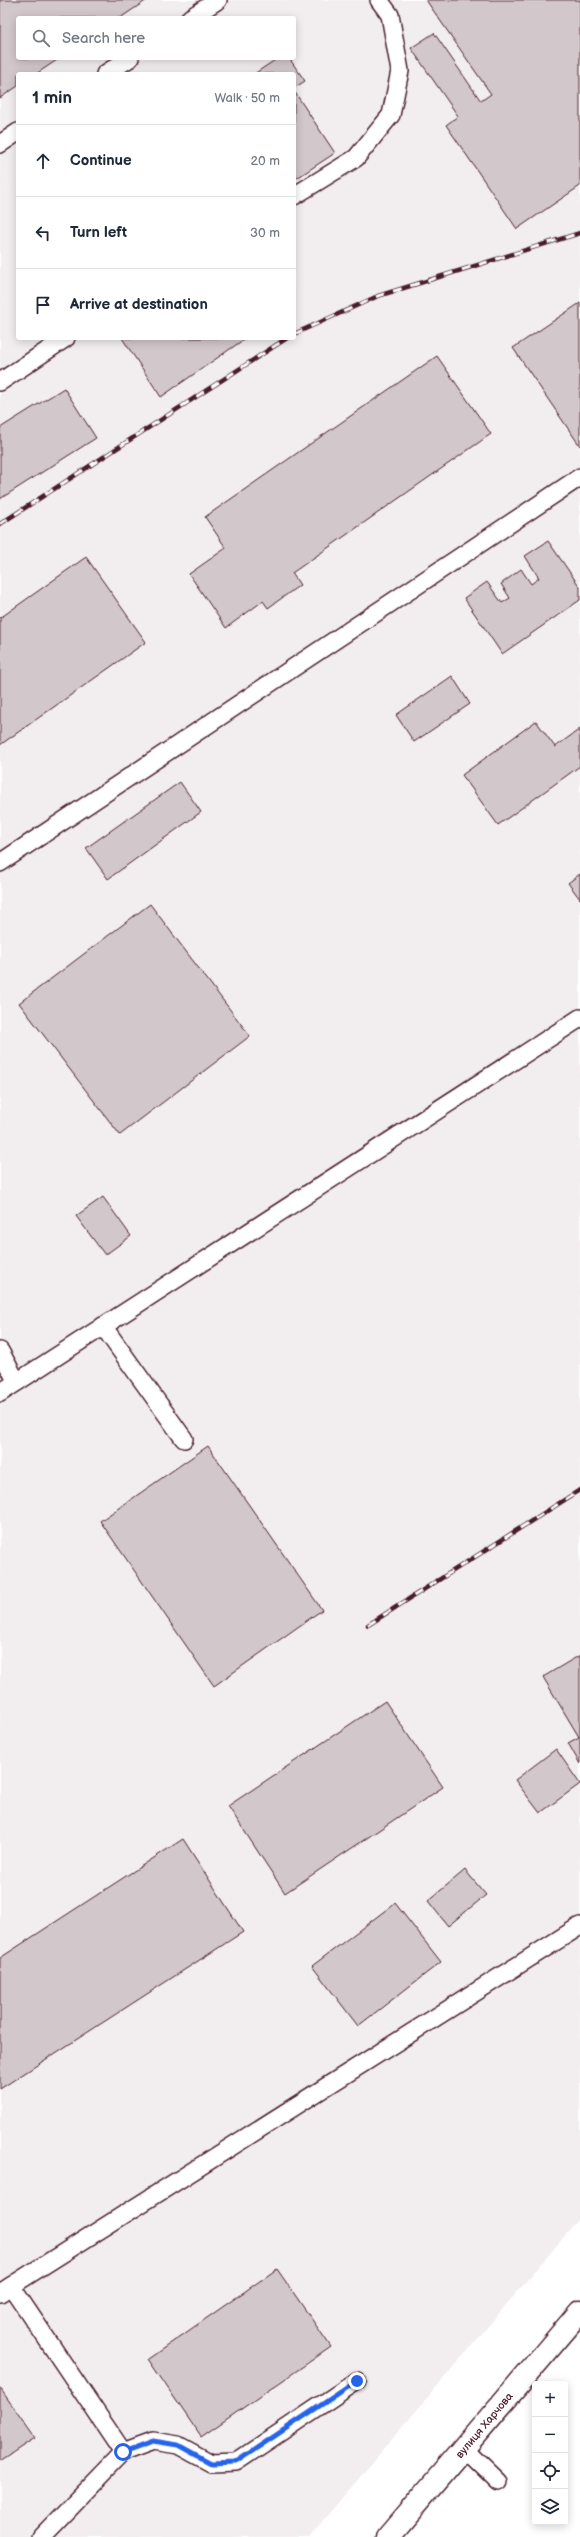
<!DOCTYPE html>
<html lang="en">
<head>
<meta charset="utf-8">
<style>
  :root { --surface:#fff; --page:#f2f2f3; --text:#1f2937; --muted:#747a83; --line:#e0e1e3 }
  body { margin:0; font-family:"Balsamiq Sans",sans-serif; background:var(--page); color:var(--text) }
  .controls { position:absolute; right:12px; bottom:12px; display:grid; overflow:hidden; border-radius:4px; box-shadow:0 2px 10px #0003 }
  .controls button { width:36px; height:36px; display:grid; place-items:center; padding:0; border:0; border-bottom:1px solid var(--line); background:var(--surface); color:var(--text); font:20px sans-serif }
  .stop { position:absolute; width:12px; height:12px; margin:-9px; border:3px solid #2563eb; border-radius:50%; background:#fff }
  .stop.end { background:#2563eb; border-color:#fff; box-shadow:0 1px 4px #0008 }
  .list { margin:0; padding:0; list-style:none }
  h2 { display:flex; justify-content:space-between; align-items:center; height:52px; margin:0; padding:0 16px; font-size:17px }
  h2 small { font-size:13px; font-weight:400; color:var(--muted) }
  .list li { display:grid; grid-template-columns:26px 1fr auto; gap:12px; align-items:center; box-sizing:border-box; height:72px; padding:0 16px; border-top:1px solid var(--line) }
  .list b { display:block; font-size:15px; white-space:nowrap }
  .list em { font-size:13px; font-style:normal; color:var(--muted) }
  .icon { flex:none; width:22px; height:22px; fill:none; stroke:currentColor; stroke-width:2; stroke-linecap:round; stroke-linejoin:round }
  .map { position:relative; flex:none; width:580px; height:2537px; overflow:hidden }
  .search { position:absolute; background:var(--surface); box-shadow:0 2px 10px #0003; left:16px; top:16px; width:280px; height:44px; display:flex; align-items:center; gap:10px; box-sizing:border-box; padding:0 14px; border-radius:4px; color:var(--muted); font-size:15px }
  .panel { position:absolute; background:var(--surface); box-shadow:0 2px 10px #0003; left:16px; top:72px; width:280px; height:268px; border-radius:4px }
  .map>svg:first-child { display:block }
  .built { fill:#f2eeef; fill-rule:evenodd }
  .building { fill:#d2c7cb; stroke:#4a1f2b }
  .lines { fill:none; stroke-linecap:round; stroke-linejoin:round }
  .lane-casing { stroke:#4a1f2b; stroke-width:20 }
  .street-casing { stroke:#4a1f2b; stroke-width:25 }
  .lane { stroke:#fff; stroke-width:17 }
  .street { stroke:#fff; stroke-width:22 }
  .rail-casing { stroke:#4a1f2b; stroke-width:4.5 }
  .rail { stroke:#fff; stroke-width:3; stroke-dasharray:9; stroke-linecap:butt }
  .route { stroke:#2563eb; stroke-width:5 }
  .labels { text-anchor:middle; stroke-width:3; stroke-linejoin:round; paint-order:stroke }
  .street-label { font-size:11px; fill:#4a1f2b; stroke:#fff }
</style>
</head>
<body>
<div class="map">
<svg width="580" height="2537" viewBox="0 0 580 2537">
  <rect width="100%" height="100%" fill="#fff"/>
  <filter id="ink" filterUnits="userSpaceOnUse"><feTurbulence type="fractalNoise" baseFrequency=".025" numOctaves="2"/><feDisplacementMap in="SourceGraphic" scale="8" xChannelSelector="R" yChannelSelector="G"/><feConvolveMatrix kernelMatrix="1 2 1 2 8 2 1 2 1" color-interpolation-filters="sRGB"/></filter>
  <g filter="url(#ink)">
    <path class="built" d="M0,0H580V2218L309,2537H0ZM18,18H294V58H18ZM18,74H294V338H18Z"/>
    <g class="building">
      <path d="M0,0H147L120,18H18V58H60L36,74H18V86L0,98Z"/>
      <path d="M426,0H580V186L517,229L446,125L458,116L411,48L434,33L481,101L491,94Z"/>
      <path d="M278,58H289L305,81L294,88V74H254Z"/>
      <path d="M294,91L335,153L297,178L294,174Z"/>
      <path d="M580,303V446L513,348Z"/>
      <path d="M122,338H246L161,397Z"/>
      <path d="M437,356L491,434L292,573L300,585L268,608L263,601L226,628L189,574L226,548L205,517Z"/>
      <path d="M64,388L96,438L0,499V428Z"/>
      <path d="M548,541L580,587V600L502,654L464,598L487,582L502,603L510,598L501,584L521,569L531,584L539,578L525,556Z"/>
      <path d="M86,557L146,642L0,745V618Z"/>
      <path d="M452,676L470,704L414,742L396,715Z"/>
      <path d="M536,721L555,747L580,729V766L498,825L462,775Z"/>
      <path d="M180,782L201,812L108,879L86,848Z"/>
      <path d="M580,874V899L568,883Z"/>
      <path d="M150,904L250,1036L120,1135L19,1003Z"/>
      <path d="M103,1197L131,1236L105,1255L76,1216Z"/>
      <path d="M208,1446L322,1610L214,1686L100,1521Z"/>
      <path d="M580,1655V1764L568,1743L579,1737L543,1677Z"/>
      <path d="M385,1701L443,1787L285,1893L228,1806Z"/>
      <path d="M556,1749L580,1784L540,1813L515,1780Z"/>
      <path d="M183,1839L243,1932L0,2089V1958Z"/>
      <path d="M465,1870L486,1895L448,1926L428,1901Z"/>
      <path d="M395,1903L441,1962L358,2026L312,1966Z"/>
      <path d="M277,2269L331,2347L201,2437L148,2359Z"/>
      <path d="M0,2388L35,2438L0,2461Z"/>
    </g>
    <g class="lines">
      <defs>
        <g id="lane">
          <path d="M190,18L218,0"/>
          <path d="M105,74L130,58"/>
          <path d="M0,144L18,132"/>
          <path d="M294,196L356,158L391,115L400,71L390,15L379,0"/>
          <path d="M0,382L66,338"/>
          <path d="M0,863L580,477"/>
          <path d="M103,1326L184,1439"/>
          <path d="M0,1351L17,1382"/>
          <path d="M0,1393L580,1018"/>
          <path d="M11,2286L123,2452"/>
          <path d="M0,2293L580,1926"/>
          <path d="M464,2448L499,2482"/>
          <path d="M41,2537L123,2452L153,2441L178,2445L211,2463L236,2462L357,2381"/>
        </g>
        <path id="street" d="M388,2537L580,2312"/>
      </defs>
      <use href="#lane" class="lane-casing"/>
      <use href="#street" class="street-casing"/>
      <use href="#lane" class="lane"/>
      <use href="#street" class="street"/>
      <defs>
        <g id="rail">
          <path d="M294,334L378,296L580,233"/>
          <path d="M0,524L287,338"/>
          <path d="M368,1625L580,1490"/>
        </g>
      </defs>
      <use href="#rail" class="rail-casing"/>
      <use href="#rail" class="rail"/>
    </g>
  </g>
  <g class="lines" filter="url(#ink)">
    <path class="route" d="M123,2452L153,2441L178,2445L211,2463L236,2462L357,2381"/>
  </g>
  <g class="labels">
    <g class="street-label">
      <text transform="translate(484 2425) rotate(-50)" y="4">вулиця Харчова</text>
    </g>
  </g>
</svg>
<div class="controls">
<button>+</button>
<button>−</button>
<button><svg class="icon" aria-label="locate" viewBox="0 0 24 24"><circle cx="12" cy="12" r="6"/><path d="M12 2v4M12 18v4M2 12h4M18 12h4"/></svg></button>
<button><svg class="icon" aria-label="layers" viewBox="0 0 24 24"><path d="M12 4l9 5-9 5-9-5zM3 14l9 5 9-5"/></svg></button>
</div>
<div class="stop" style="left:123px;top:2452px"></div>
<div class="stop end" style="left:357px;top:2381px"></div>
<div class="search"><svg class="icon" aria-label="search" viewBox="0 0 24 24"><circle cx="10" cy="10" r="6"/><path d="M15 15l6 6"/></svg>Search here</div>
<section class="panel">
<h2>1 min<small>Walk · 50 m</small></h2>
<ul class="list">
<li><svg class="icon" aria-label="ahead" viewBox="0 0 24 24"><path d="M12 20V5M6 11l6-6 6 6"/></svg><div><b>Continue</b></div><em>20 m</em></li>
<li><svg class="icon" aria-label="left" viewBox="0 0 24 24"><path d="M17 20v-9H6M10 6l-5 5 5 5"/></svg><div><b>Turn left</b></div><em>30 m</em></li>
<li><svg class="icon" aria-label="arrive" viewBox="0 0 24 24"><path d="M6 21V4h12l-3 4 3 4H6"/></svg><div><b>Arrive at destination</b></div></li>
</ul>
</section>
</div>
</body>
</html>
